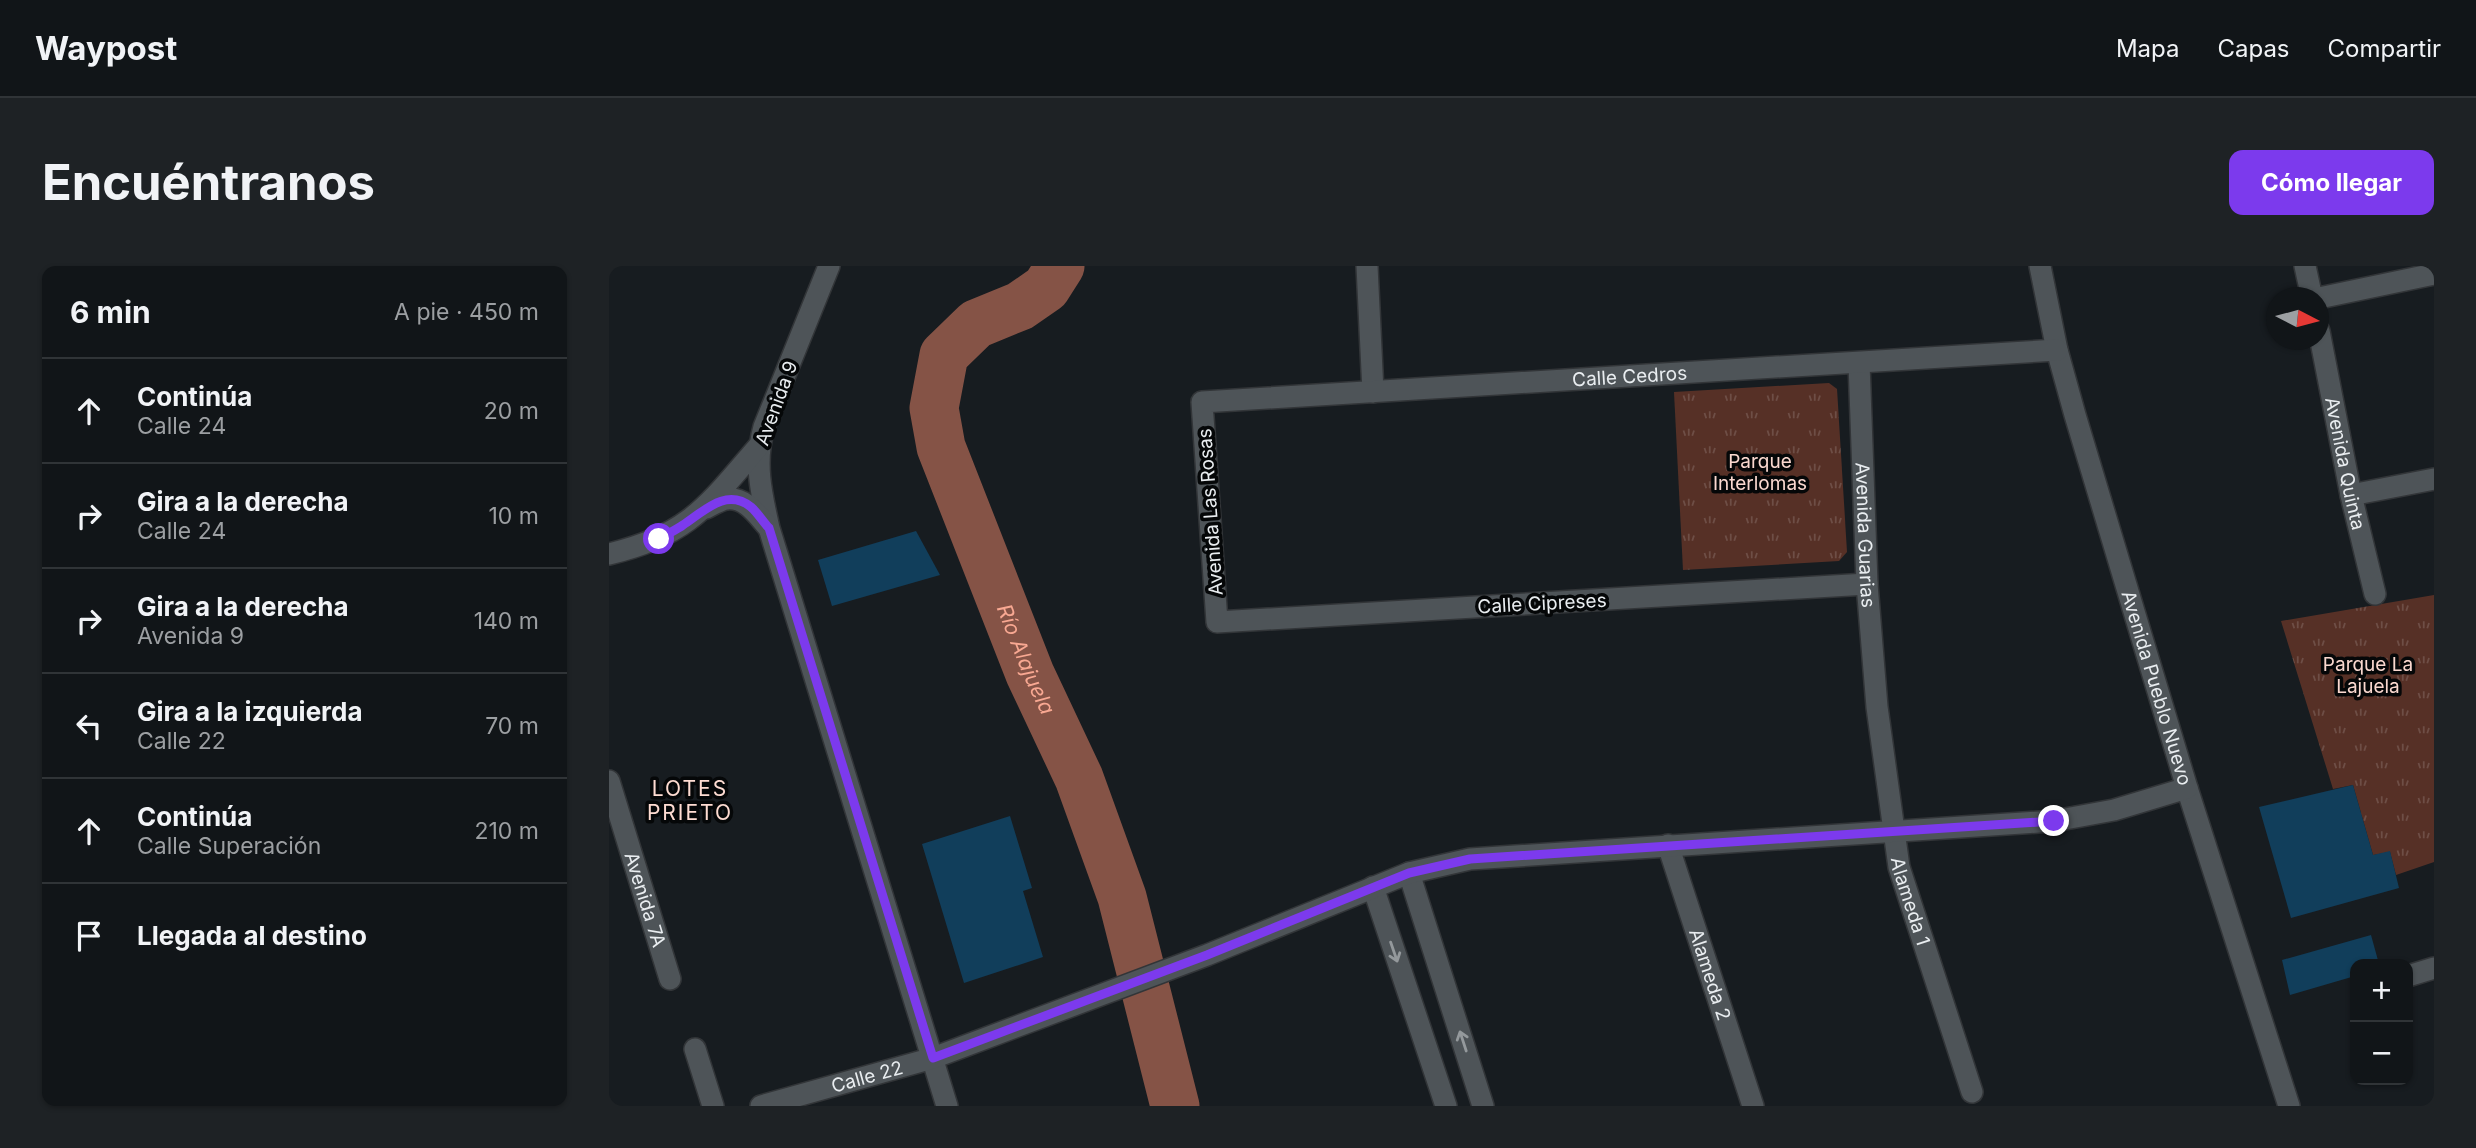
<!DOCTYPE html>
<html lang="es">
<head>
<meta charset="utf-8">
<style>
  :root { --surface:#111518; --page:#1e2225; --text:#f1f3f6; --muted:#9c9fa2; --line:#303437; --accent:#7c3aed }
  body { margin:0; font-family:Inter,sans-serif; background:var(--page); color:var(--text) }
  .controls { position:absolute; right:21px; bottom:21px; display:grid; overflow:hidden; border-radius:14px; box-shadow:0 2px 5px #0004 }
  .controls button { width:63px; height:63px; display:grid; place-items:center; padding:0; border:0; border-bottom:2px solid var(--line); background:var(--surface); color:var(--text); font:35px sans-serif }
  .compass { position:absolute; left:1657px; top:21px; width:63px; height:63px; border-radius:50%; background:var(--surface); box-shadow:0 2px 5px #0004; rotate:96deg }
  .stop { position:absolute; width:21px; height:21px; margin:-16px; border:5px solid #7c3aed; border-radius:50%; background:#fff }
  .stop.end { background:#7c3aed; border-color:#fff; box-shadow:0 2px 7px #0008 }
  .list { margin:0; padding:0; list-style:none }
  h2 { display:flex; justify-content:space-between; align-items:center; height:91px; margin:0; padding:0 28px; font-size:30px }
  h2 small { font-size:23px; font-weight:400; color:var(--muted) }
  .list li { display:grid; grid-template-columns:46px 1fr auto; gap:21px; align-items:center; box-sizing:border-box; height:105px; padding:0 28px; border-top:2px solid var(--line) }
  .list b { display:block; font-size:26px; white-space:nowrap }
  .list p { margin:0; font-size:23px; white-space:nowrap; color:var(--muted) }
  .list em { font-size:23px; font-style:normal; color:var(--muted) }
  .icon { flex:none; width:38px; height:38px; fill:none; stroke:currentColor; stroke-width:2; stroke-linecap:round; stroke-linejoin:round }
  .map { position:relative; flex:none; width:1825px; height:840px; overflow:hidden; border-radius:14px }
  header { display:flex; align-items:center; gap:42px; box-sizing:border-box; height:98px; padding:0 35px; background:var(--surface); border-bottom:2px solid var(--line) }
  header strong { font-size:33px }
  nav { display:flex; gap:38px; margin-inline-start:auto; font-size:24px }
  .intro { display:flex; align-items:center; justify-content:space-between; box-sizing:border-box; height:168px; padding:0 42px }
  h1 { margin:0; font-size:49px }
  .button { padding:18px 32px; border-radius:14px; background:var(--accent); color:#fff; font-size:24px; font-weight:700 }
  main { display:flex; gap:42px; padding:0 42px }
  aside { flex:1; background:var(--surface); border-radius:14px; box-shadow:0 2px 5px #0004 }
  .map>svg:first-child { display:block }
  .park { fill:url(#park-tufts) }
  .lines { fill:none; stroke-linecap:round; stroke-linejoin:round }
  .river { stroke:#855346; stroke-width:49 }
  .building { fill:#113e5b }
  .minor-casing { stroke:#323538; stroke-width:24 }
  .minor { stroke:#4e5458; stroke-width:21 }
  .oneway { stroke:#94999c }
  .route { stroke:#7c3aed; stroke-width:9 }
  .labels { text-anchor:middle; stroke-width:7; stroke-linejoin:round; paint-order:stroke }
  .street-label { font-size:19px; fill:#e9edf0; stroke:#050708 }
  .park-label { font-size:19px; fill:#fad8cf; stroke:#050708 }
  .water-label { font-size:21px; font-style:italic; fill:#f8a892; stroke:#050708 }
  .neighbourhood-label { font-size:21px; letter-spacing:2px; fill:#fedcd2; stroke:#050708 }
</style>
</head>
<body>
<header>
<strong>Waypost</strong>
<nav><a>Mapa</a><a>Capas</a><a>Compartir</a></nav>
</header>
<div class="intro"><h1>Encuéntranos</h1><a class="button">Cómo llegar</a></div>
<main>
<aside>
<h2>6 min<small>A pie · 450 m</small></h2>
<ul class="list">
<li><svg class="icon" aria-label="ahead" viewBox="0 0 24 24"><path d="M12 20V5M6 11l6-6 6 6"/></svg><div><b>Continúa</b><p>Calle 24</p></div><em>20 m</em></li>
<li><svg class="icon" aria-label="right" viewBox="0 0 24 24"><path d="M7 20v-9h11M14 6l5 5-5 5"/></svg><div><b>Gira a la derecha</b><p>Calle 24</p></div><em>10 m</em></li>
<li><svg class="icon" aria-label="right" viewBox="0 0 24 24"><path d="M7 20v-9h11M14 6l5 5-5 5"/></svg><div><b>Gira a la derecha</b><p>Avenida 9</p></div><em>140 m</em></li>
<li><svg class="icon" aria-label="left" viewBox="0 0 24 24"><path d="M17 20v-9H6M10 6l-5 5 5 5"/></svg><div><b>Gira a la izquierda</b><p>Calle 22</p></div><em>70 m</em></li>
<li><svg class="icon" aria-label="ahead" viewBox="0 0 24 24"><path d="M12 20V5M6 11l6-6 6 6"/></svg><div><b>Continúa</b><p>Calle Superación</p></div><em>210 m</em></li>
<li><svg class="icon" aria-label="arrive" viewBox="0 0 24 24"><path d="M6 21V4h12l-3 4 3 4H6"/></svg><div><b>Llegada al destino</b></div></li>
</ul>
</aside>
<div class="map">
<svg width="1825" height="840" viewBox="0 0 1825 840">
  <defs>
    <pattern id="park-tufts" width="24" height="20" patternUnits="userSpaceOnUse" patternTransform="scale(1.75)"><rect width="24" height="20" fill="#563026"/><path d="M3 7l-1-3M5 7V3M7 7l1-3M15 17l-1-3M17 17v-4M19 17l1-3" fill="none" stroke="#6e4e46"/></pattern>
  </defs>
  <rect width="100%" height="100%" fill="#171c20"/>
  <g class="park">
    <path d="M1220,117L1228,123L1238,286L1230,295L1074,304L1065,126Z"/>
    <path d="M1825,329V596L1787,609L1781,586L1764,589L1744,519L1724,523L1672,355Z"/>
  </g>
  <g class="lines">
    <path class="river" id="s1" d="M451,0L437,22L411,40L367,58L335,89L325,142L332,181L421,408L470,512L513,631L566,840"/>
  </g>
  <g class="building">
    <path d="M307,265L331,309L223,340L209,294Z"/>
    <path d="M1744,519L1764,589L1781,585L1790,622L1682,652L1650,541Z"/>
    <path d="M401,550L423,622L414,625L434,691L355,717L313,578Z"/>
    <path d="M1762,669L1770,698H1746V710L1681,729L1673,694Z"/>
  </g>
  <g class="lines">
    <defs>
      <g id="minor">
        <path d="M220,0L155,161C145,196 152,227 160,262L338,840"/>
        <path d="M758,0L764,126"/>
        <path id="s2" d="M1431,0L1448,84L1466,149L1578,522L1680,840"/>
        <path d="M1696,0L1703,32"/>
        <path d="M1710,32L1825,8"/>
        <path id="s3" d="M1710,65L1742,229L1766,328"/>
        <path id="s4" d="M1250,97L1258,318L1268,441L1290,601L1363,826"/>
        <path d="M1742,229L1825,213"/>
        <path d="M97,242C103,239 112,234 118,233C137,231 149,250 159,261"/>
        <path d="M0,288C80,269 98,240 149,181"/>
        <path id="s5" d="M1258,318L608,356L593,136L1448,84"/>
        <path id="s6" d="M0,515L61,713"/>
        <path id="s7" d="M1059,579L1144,840"/>
        <path d="M800,607L874,840"/>
        <path d="M764,621L837,840"/>
        <path d="M1799,710L1825,702"/>
        <path d="M86,783L104,840"/>
        <path id="s8" d="M152,840L324,792L598,689L800,607L861,593L1445,555L1505,544L1578,522"/>
      </g>
    </defs>
    <use href="#minor" class="minor-casing"/>
    <use href="#minor" class="minor"/>
  </g>
  <defs><path id="oneway-shaft" d="M-6 0H5M1.5-3L5.5 0L1.5 3" fill="none" stroke-width="1.6" stroke-linecap="round" stroke-linejoin="round" transform="scale(1.75)"/></defs>
  <g class="oneway">
    <use href="#oneway-shaft" transform="translate(785 686) rotate(71)"/>
    <use href="#oneway-shaft" transform="translate(854 775) rotate(-108)"/>
  </g>
  <g class="lines">
    <path class="route" d="M50,273C58,268 67,264 74,259C94,246 117,221 142,241C149,247 154,256 160,262L324,792L598,689L800,607L861,593L1445,555"/>
  </g>
  <g class="labels">
    <g class="street-label">
      <text dy="7" stroke="none"><textPath href="#s5" startOffset="1300">Calle Cedros</textPath></text>
      <text transform="translate(167 137) rotate(-70)" y="7">Avenida 9</text>
      <text dy="7" stroke="none"><textPath href="#s3" startOffset="135">Avenida Quinta</textPath></text>
      <text transform="translate(601 246) rotate(-94)" y="7">Avenida Las Rosas</text>
      <text dy="7" stroke="none"><textPath href="#s4" startOffset="172">Avenida Guarias</textPath></text>
      <text transform="translate(933 337) rotate(-3)" y="7">Calle Cipreses</text>
      <text dy="7" stroke="none"><textPath href="#s2" startOffset="438">Avenida Pueblo Nuevo</textPath></text>
      <text dy="7" stroke="none"><textPath href="#s6" startOffset="124">Avenida 7A</textPath></text>
      <text dy="7" stroke="none"><textPath href="#s4" startOffset="542">Alameda 1</textPath></text>
      <text dy="7" stroke="none"><textPath href="#s7" startOffset="136">Alameda 2</textPath></text>
      <text dy="7" stroke="none"><textPath href="#s8" startOffset="110">Calle 22</textPath></text>
    </g>
    <g class="park-label">
      <text x="1151" y="202">Parque<tspan x="1151" dy="22">Interlomas</tspan></text>
      <text x="1759" y="405">Parque La<tspan x="1759" dy="22">Lajuela</tspan></text>
    </g>
    <g class="water-label">
      <text dy="7" stroke="none"><textPath href="#s1" startOffset="472">Río Alajuela</textPath></text>
    </g>
    <g class="neighbourhood-label">
      <text x="81" y="530">LOTES<tspan x="81" dy="24">PRIETO</tspan></text>
    </g>
  </g>
</svg>
<div class="controls">
<button>+</button>
<button>−</button>
</div>
<svg class="compass" viewBox="-18 -18 36 36"><path d="M0-13l5 13h-10z" fill="#e53935"/><path d="M0 13l5-13h-10z" fill="#9c9fa2"/></svg>
<div class="stop" style="left:50px;top:273px"></div>
<div class="stop end" style="left:1445px;top:555px"></div>
</div>
</main>
</body>
</html>
